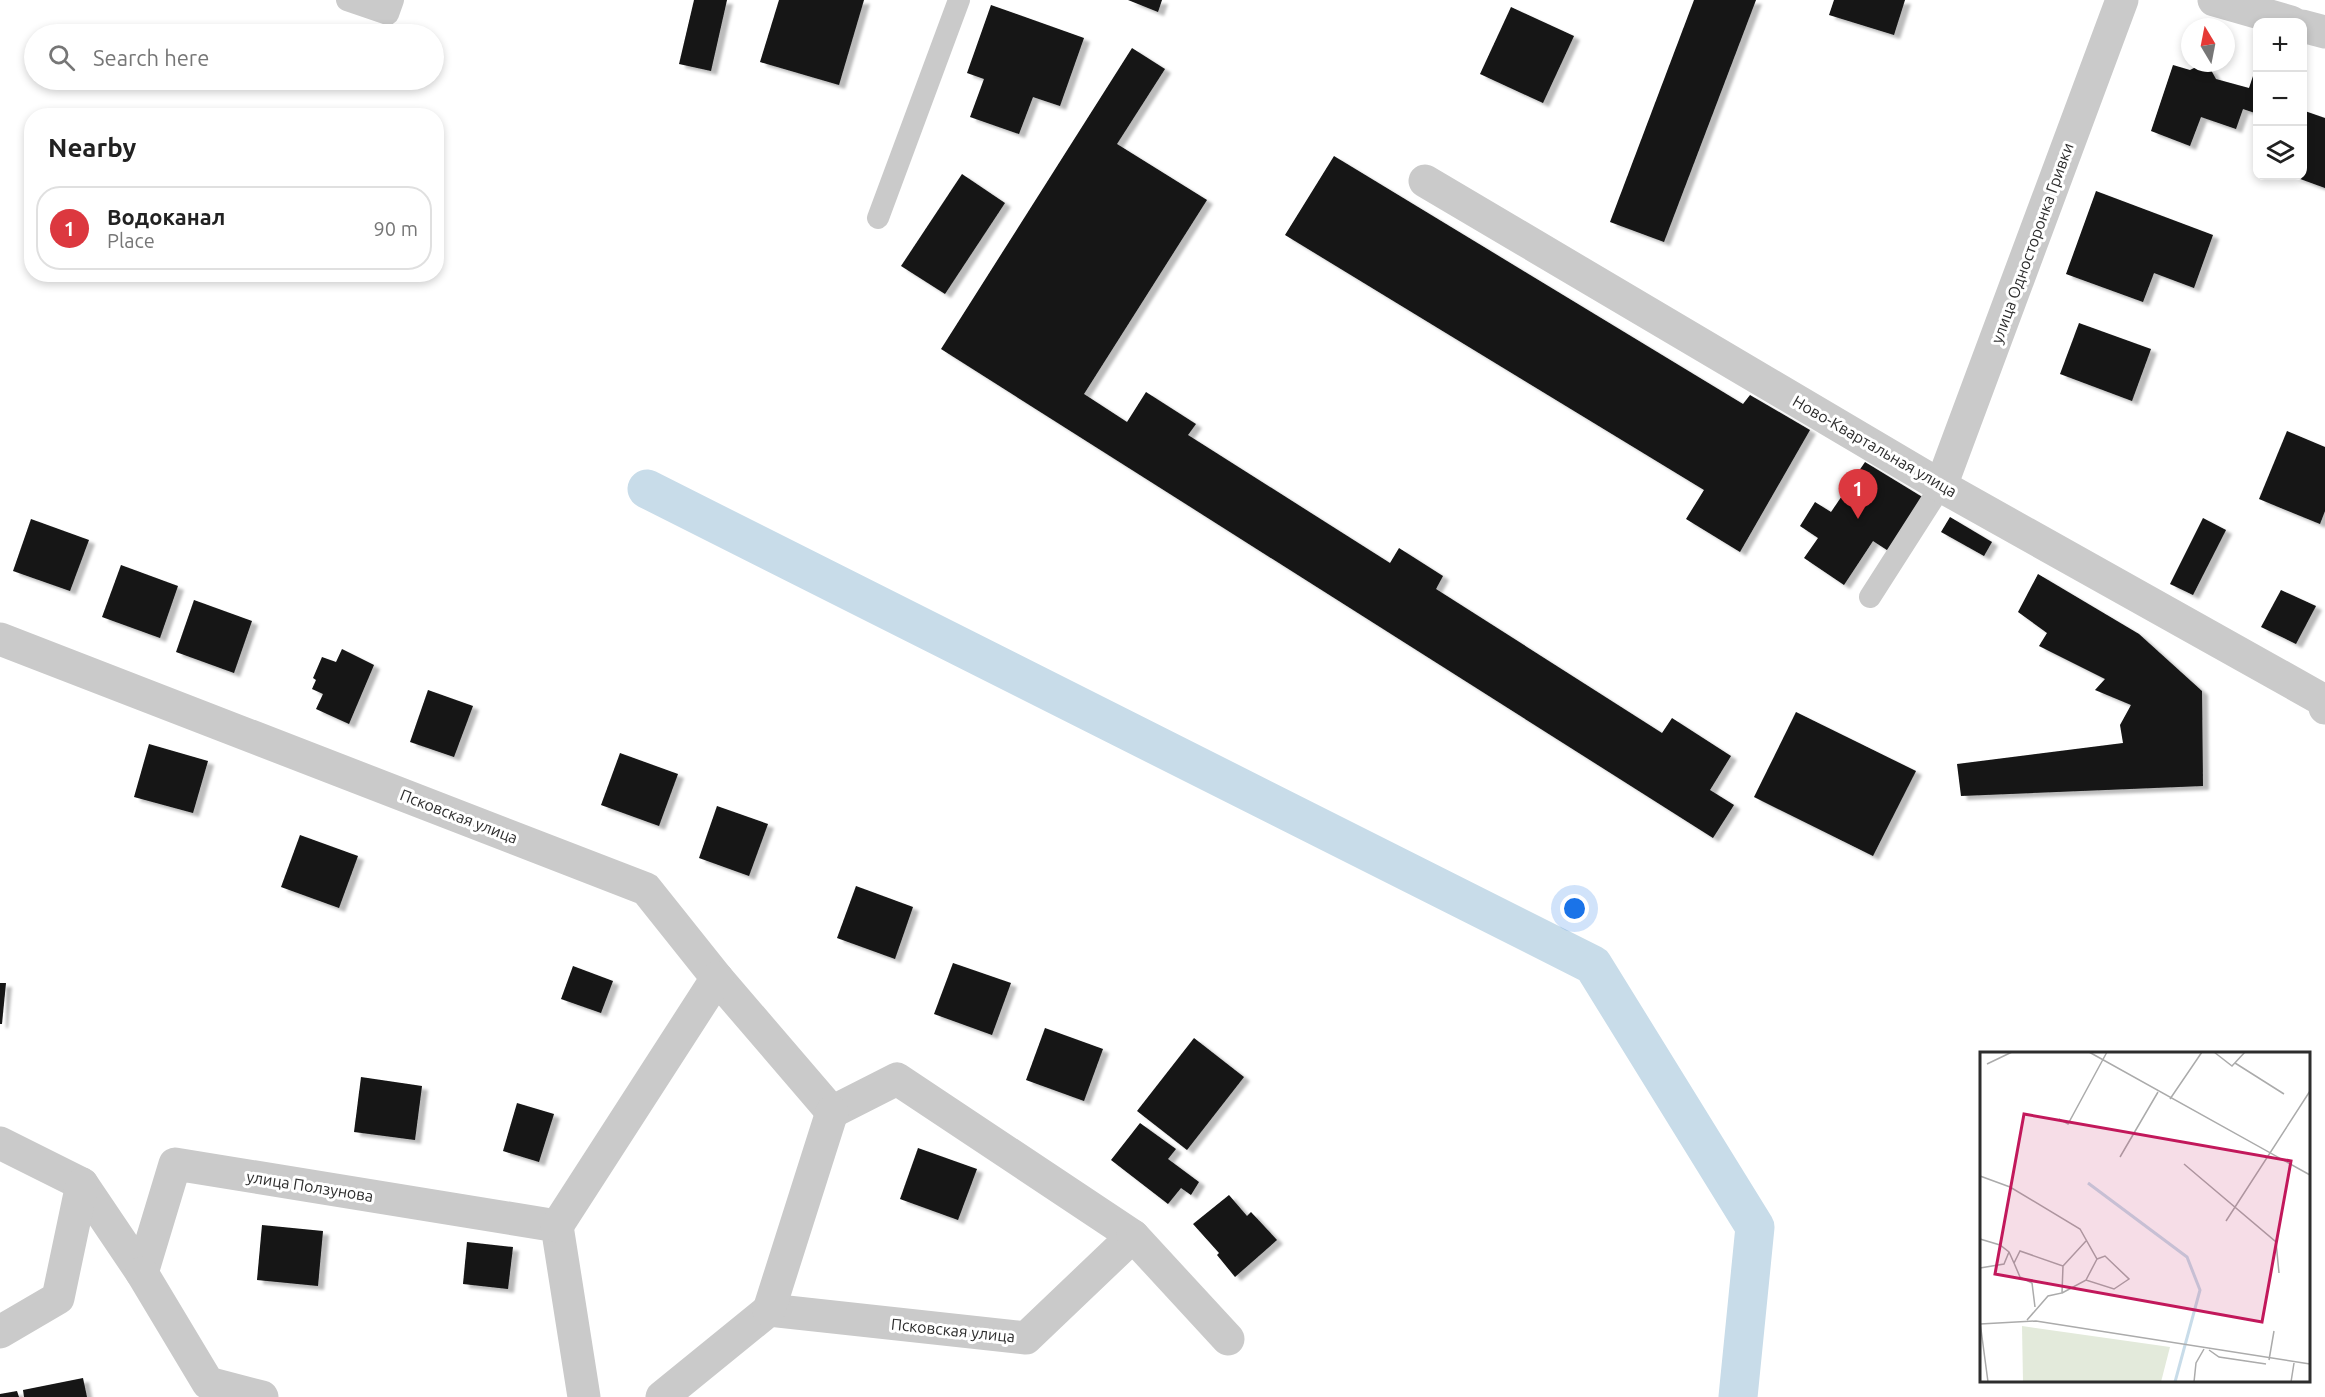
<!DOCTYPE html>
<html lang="en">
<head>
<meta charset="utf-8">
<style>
  :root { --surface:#fff; --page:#f6f6f6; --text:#222; --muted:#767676; --line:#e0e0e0; --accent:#dc383f }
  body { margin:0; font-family:Ubuntu,sans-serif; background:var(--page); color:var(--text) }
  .controls { position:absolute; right:18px; top:18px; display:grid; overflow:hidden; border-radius:12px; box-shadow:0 3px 9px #0003 }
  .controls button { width:54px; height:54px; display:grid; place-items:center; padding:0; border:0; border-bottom:2px solid var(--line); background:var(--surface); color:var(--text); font:30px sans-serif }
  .compass { position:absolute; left:2181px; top:18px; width:54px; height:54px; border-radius:50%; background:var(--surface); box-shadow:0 3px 9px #0003; rotate:350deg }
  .you { position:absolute; left:1575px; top:909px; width:21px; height:21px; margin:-15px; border:4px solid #fff; border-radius:50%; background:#1a73e8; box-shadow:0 0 0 9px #1a73e833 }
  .badge { display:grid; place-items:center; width:39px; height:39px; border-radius:50%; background:var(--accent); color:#fff; font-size:20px; font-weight:700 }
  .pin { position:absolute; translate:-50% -50px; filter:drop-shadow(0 2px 3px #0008) }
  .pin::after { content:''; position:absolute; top:32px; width:21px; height:18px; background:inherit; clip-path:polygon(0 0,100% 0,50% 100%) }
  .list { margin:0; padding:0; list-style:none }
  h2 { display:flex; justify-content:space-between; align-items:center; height:78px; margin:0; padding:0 24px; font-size:26px }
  h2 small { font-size:20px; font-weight:400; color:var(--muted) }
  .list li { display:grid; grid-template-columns:39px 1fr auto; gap:18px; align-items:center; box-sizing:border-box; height:84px; margin:0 12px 12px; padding:0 12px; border:2px solid var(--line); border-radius:24px }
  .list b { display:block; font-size:22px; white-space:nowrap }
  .list p { margin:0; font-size:20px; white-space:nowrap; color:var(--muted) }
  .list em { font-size:20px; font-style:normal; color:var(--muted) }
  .icon { flex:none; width:33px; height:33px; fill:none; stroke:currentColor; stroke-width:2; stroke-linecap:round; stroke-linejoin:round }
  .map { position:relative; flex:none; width:2325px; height:1397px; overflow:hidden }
  .search { position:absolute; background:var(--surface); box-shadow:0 3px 9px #0003; left:24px; top:24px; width:420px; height:66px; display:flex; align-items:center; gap:15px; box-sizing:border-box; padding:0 21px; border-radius:33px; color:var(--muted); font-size:22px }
  .panel { position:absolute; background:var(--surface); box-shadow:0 3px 9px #0003; left:24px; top:108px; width:420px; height:174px; border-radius:24px }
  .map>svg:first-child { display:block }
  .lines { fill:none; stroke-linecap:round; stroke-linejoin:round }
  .canal { stroke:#c8dce9; stroke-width:39 }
  .building { fill:#141414; filter:url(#shadow) }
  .service { stroke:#cacaca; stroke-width:22 }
  .minor { stroke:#cacaca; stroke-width:33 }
  .labels { text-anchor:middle; stroke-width:6; stroke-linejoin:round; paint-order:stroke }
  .street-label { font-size:16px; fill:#2d2d2d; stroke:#fff }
  .inset-river { fill:none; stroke:#c8dce9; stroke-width:3 }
  .inset-road { fill:none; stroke:#ababab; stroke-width:1.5 }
  .view { fill:#c2185b; fill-opacity:0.15; stroke:#c2185b; stroke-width:3 }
  .inset-edge { fill:none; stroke:#2d2d2d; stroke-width:3 }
</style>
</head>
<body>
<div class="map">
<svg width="2325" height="1397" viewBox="0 0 2325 1397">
  <defs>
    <filter id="shadow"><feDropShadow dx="6" dy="4" stdDeviation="1.5" flood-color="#0004"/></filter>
  </defs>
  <rect width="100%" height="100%" fill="#fff"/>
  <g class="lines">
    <path class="canal" d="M647,489L1593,965L1755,1227L1738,1397"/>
  </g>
  <g class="building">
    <path d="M694,0H727L711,71L679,64Z"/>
    <path d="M779,0H864L839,85L760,62Z"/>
    <path d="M1128,0H1162L1158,12Z"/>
    <path d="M1694,0H1756L1664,242L1610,222Z"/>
    <path d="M1834,0H1905L1894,35L1829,15Z"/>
    <path d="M991,5L1084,38L1060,106L1033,97L1019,134L970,117L984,79L967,73Z"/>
    <path d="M1511,7L1574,36L1543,103L1480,74Z"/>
    <path d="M1132,48L1165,69L1117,144L1207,200L1084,394L1127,422L1146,392L1196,424L1188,435L1390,563L1399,548L1443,576L1436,589L1662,733L1672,718L1731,756L1710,790L1734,805L1713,838L941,349Z"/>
    <path d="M2173,65L2190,70L2198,66L2211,70L2216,79L2249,88L2254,73L2258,74V114L2243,109L2236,129L2201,117L2190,146L2151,131Z"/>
    <path d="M2302,110L2325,118V188L2292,176H2302Z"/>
    <path d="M1334,156L1743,404L1750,395L1810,430L1740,552L1686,519L1704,490L1285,235Z"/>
    <path d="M962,174L1005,203L945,294L901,266Z"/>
    <path d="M2096,191L2213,235L2194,288L2154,273L2143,302L2066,274Z"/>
    <path d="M2079,323L2151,349L2132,401L2060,374Z"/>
    <path d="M2287,431L2325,447V511L2320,524L2259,499Z"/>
    <path d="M1865,462L1924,498L1890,552L1873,541L1844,585L1804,558L1818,538L1800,526L1815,502L1831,512Z"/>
    <path d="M1950,517L1992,542L1984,556L1941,532Z"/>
    <path d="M2203,518L2226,530L2193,595L2170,584Z"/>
    <path d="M31,519L89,540L70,591L13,571Z"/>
    <path d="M121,565L178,586L160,638L102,617Z"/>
    <path d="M2038,574L2139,634L2202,691L2203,786L1961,796L1957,764L2123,743L2120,725L2131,705L2095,690L2105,679L2039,646L2047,633L2018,612Z"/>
    <path d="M2281,590L2316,606L2296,644L2261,627Z"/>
    <path d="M194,600L252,621L234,673L176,652Z"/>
    <path d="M342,649L374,665L349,724L316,709L323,694L312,689L316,680L313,678L322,657L336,662Z"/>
    <path d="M428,690L473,706L454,757L410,742Z"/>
    <path d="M1796,712L1916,771L1873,856L1754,797Z"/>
    <path d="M149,744L208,761L193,813L134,797Z"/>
    <path d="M620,753L678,774L659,826L601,805Z"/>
    <path d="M717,806L768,824L749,876L699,858Z"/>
    <path d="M300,835L358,856L339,908L281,887Z"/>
    <path d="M856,886L913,907L895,959L837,938Z"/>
    <path d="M953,963L1011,983L992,1035L934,1014Z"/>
    <path d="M573,966L613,981L601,1013L561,999Z"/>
    <path d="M0,983H6L2,1024H0Z"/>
    <path d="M1045,1028L1103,1049L1084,1101L1026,1080Z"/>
    <path d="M1194,1038L1244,1077L1187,1150L1137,1111Z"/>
    <path d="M361,1077L422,1086L415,1140L354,1132Z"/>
    <path d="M517,1103L554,1114L539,1162L503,1151Z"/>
    <path d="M1140,1123L1176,1149L1168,1159L1199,1182L1191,1195L1181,1188L1168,1204L1111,1160Z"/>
    <path d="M918,1148L977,1169L958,1220L900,1199Z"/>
    <path d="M1229,1195L1247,1216L1251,1212L1277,1240L1235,1277L1217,1255L1219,1253L1193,1224Z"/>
    <path d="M262,1225L323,1231L318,1286L257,1280Z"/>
    <path d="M467,1242L513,1247L508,1289L463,1284Z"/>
    <path d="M83,1378L87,1397H24L23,1390Z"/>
    <path d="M17,1391L19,1397H0V1394Z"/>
  </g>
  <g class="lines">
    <g class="service">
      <path d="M347,0L388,14L393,0"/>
      <path d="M878,218L959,0"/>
      <path d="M1870,597L1941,486"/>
    </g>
    <g class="minor">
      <path d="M2214,0L2291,22"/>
      <path d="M2302,26L2325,32"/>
      <path d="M1425,181L1941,486L2323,700L2325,708"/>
      <path d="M1941,486L2122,0"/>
      <path d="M0,639L646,889L717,978L832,1112L897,1079L1133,1236L1026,1338L769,1310L662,1397"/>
      <path d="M0,1143L82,1184L142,1273L175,1164L557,1226L584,1397"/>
      <path d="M557,1226L717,978"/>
      <path d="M1133,1236L1228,1339"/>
      <path d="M142,1273L208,1383L262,1397"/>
      <path d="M769,1310L832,1112"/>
      <path d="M0,1332L58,1298L82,1184"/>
    </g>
  </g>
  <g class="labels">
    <g class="street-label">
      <text transform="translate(2032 243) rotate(-70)" y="6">улица Односторонка Гривки</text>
      <text transform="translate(1875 446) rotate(30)" y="6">Ново-Квартальная улица</text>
      <text transform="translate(459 816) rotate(21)" y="6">Псковская улица</text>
      <text transform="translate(310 1186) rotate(9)" y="6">улица Ползунова</text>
      <text transform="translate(953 1330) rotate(6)" y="6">Псковская улица</text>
    </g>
  </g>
  <g transform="translate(1980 1052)">
    <rect width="330" height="330" fill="#fff"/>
    <path d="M42,274L190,295L181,330H43Z" fill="#e3eadb"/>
    <path class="inset-river" d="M108,131L207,205L220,238L195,330"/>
    <path class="inset-road" d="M109,0L330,123M234,0L252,14L265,0M255,11L304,42M7,12L32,0M190,47L222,0M79,67L88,72L127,0M140,105L178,40M204,112L296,190L299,221M0,124L30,135L100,177L117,207L125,204L149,227L134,237L106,228L82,241M246,169L330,39M0,187L20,193L29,200L34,211L40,199L83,214L82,241L68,244L47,268M34,211L40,225L52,231L55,255M83,214L106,189M0,216L24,212L29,200M106,228L117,207M0,270L8,330M0,272L56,269L330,312M229,298L239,305L286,312M289,308L294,279M214,330L216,311L224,297M311,330L314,311"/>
    <path class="view" d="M44,62L311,109L282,270L15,222Z"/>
    <rect width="330" height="330" class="inset-edge"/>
  </g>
</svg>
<div class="controls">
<button>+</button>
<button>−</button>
<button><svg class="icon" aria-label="layers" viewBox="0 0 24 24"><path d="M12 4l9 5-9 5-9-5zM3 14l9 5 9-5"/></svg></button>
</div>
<svg class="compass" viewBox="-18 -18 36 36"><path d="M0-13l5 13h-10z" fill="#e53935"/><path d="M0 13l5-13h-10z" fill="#767676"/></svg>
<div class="you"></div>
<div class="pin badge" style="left:1858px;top:519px">1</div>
<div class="search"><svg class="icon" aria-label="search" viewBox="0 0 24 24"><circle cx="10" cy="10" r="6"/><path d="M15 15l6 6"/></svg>Search here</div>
<section class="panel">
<h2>Nearby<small></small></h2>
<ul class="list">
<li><span class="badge">1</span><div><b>Водоканал</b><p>Place</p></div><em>90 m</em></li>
</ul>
</section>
</div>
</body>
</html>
